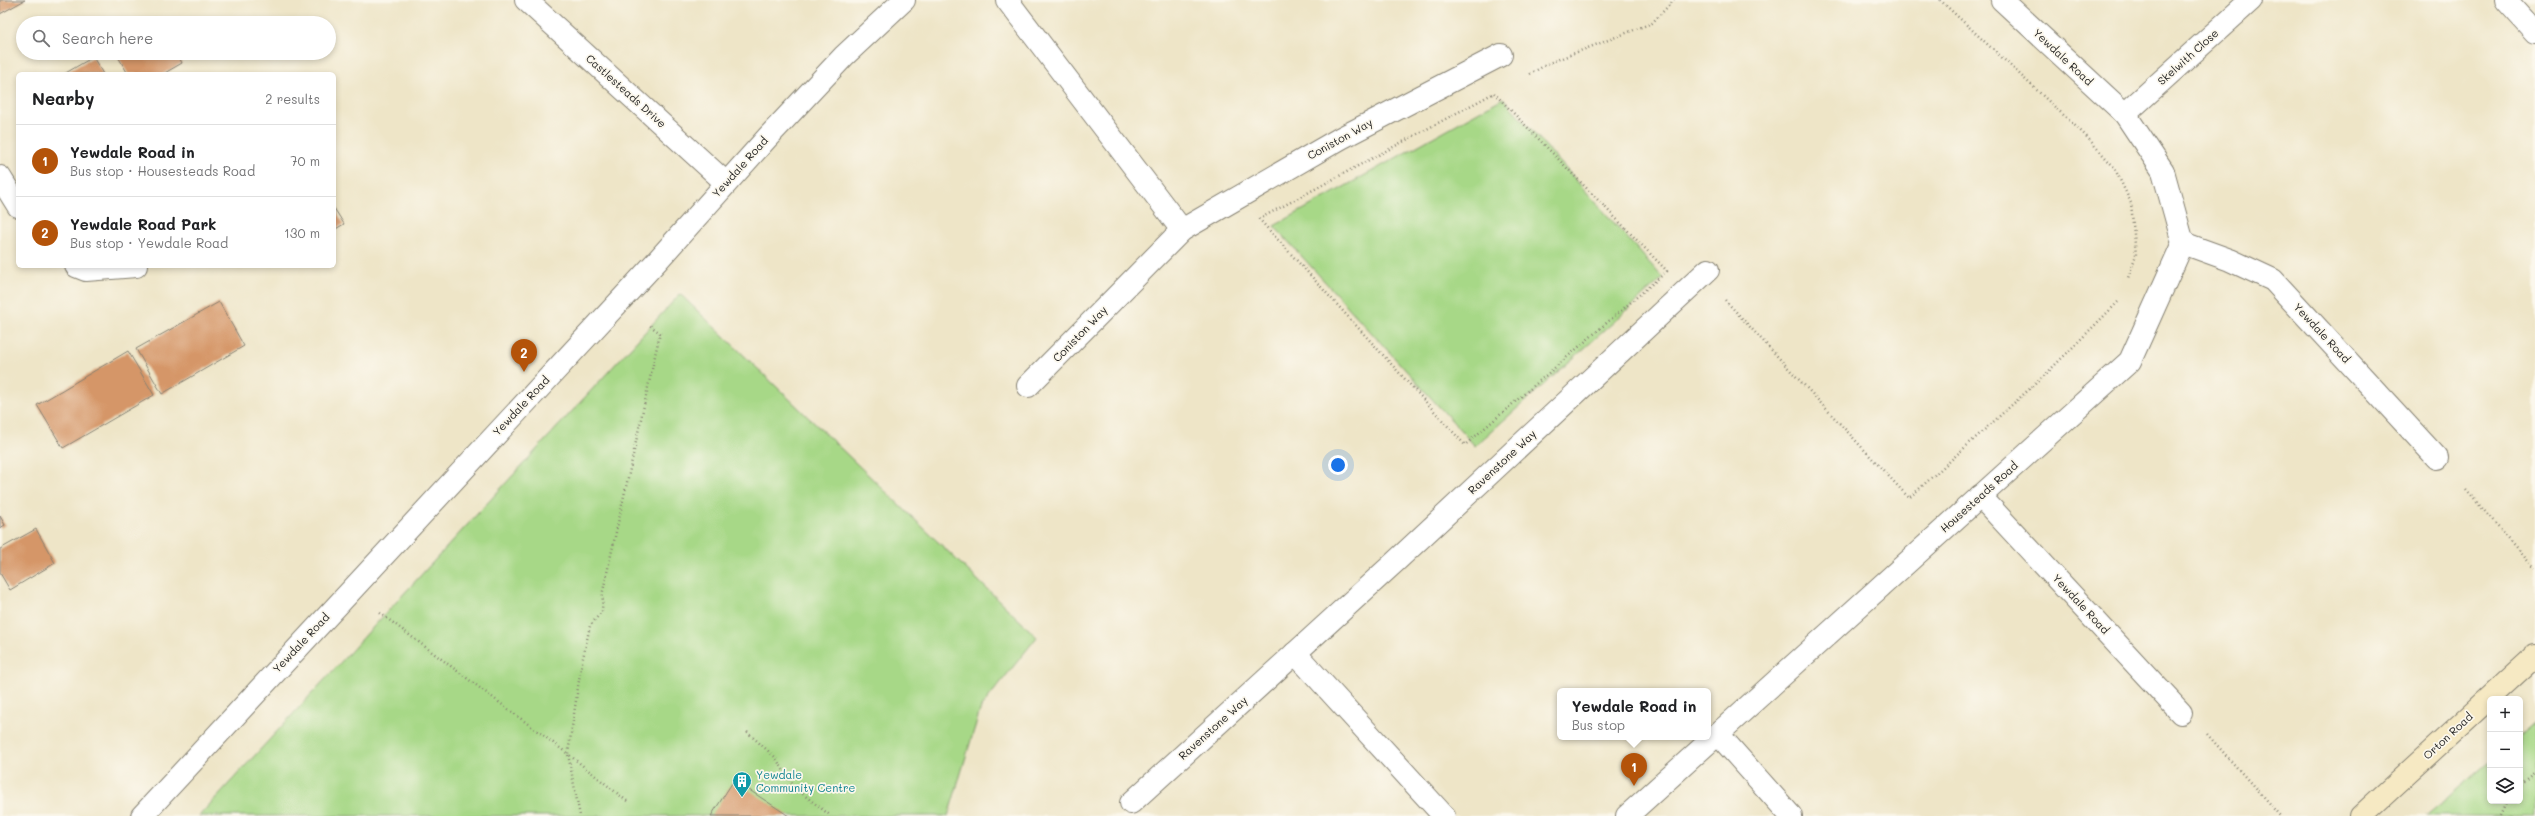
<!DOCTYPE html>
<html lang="en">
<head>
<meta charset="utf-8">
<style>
  :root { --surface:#fff; --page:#f6f6f6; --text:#202124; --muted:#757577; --line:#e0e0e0; --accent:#b45309 }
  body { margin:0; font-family:Mali,sans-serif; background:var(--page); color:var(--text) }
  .controls { position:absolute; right:12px; bottom:12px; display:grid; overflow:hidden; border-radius:6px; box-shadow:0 2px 6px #0003 }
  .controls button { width:36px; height:36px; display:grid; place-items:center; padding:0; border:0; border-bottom:1px solid var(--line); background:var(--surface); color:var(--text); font:20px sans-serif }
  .you { position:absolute; left:1338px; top:465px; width:14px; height:14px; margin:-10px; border:3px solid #fff; border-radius:50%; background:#1a73e8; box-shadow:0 0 0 6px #1a73e833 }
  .badge { display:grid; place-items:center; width:26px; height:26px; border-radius:50%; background:var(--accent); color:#fff; font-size:13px; font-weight:700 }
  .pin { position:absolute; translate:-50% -33px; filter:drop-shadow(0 1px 2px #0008) }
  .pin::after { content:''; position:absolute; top:21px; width:14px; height:12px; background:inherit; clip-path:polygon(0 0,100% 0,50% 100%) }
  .popup { position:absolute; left:1557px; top:688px; width:154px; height:52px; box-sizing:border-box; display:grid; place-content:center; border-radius:6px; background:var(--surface); filter:drop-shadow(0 1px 3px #0005); font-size:13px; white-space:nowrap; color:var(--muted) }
  .popup b { font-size:15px; color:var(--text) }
  .popup::after { content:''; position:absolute; left:50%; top:100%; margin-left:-8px; border:8px solid transparent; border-top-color:var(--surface) }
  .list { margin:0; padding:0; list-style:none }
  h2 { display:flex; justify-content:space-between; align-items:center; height:52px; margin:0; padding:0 16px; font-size:17px }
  h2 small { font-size:13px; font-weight:400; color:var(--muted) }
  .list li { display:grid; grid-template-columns:26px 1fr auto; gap:12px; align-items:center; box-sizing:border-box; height:72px; padding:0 16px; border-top:1px solid var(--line) }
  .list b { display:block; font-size:15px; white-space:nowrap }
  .list p { margin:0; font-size:13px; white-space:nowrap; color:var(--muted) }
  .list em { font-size:13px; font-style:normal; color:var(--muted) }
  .icon { flex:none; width:22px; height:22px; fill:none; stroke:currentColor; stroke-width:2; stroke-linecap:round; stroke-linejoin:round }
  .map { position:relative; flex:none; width:2535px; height:816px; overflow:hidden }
  .search { position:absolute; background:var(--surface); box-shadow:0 2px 6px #0003; left:16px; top:16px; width:320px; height:44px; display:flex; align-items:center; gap:10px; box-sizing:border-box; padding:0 14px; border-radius:22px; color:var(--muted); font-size:15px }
  .panel { position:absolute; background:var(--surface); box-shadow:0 2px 6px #0003; left:16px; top:72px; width:320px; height:196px; border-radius:6px }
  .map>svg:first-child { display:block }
  .green { fill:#a7d887; stroke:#627a52 }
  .building { fill:#d59668 }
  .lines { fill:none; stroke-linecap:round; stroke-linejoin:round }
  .street-casing { stroke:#858072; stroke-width:24 }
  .secondary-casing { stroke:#858072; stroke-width:24 }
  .path { stroke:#858072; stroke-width:2.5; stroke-dasharray:1 3; stroke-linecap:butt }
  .street { stroke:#fff; stroke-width:22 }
  .secondary { stroke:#f6e9c3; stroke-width:22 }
  .labels { text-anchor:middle; stroke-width:3.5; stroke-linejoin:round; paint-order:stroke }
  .street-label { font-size:11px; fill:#1c1c1c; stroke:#fbf7ec }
  .culture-label { font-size:11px; fill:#0d838f; stroke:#fbf7ec; text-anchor:start }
</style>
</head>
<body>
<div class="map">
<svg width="2535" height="816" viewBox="0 0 2535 816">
  <rect width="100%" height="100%" fill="#fbf7ec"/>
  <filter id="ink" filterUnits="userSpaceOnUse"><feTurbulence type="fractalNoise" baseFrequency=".025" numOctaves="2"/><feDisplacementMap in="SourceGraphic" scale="8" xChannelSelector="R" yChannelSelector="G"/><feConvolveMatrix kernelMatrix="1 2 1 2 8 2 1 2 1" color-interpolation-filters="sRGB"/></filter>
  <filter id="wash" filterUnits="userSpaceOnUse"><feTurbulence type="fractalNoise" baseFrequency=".012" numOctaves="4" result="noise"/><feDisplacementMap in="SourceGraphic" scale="16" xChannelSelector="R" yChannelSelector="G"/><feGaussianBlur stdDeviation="0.9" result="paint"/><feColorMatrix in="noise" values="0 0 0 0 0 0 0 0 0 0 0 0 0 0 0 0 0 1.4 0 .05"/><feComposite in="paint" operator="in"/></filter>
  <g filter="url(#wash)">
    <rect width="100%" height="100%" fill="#eee5c7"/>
    <g class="green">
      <path d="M1503,98L1663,278L1475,446L1274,226Z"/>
      <path d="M680,294L1037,637L981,707L948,816H199Z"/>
      <path d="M2535,722V816H2426L2490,761V801H2520V735Z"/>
    </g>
    <g id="blocks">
      <g class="building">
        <path d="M0,0H25L0,14Z"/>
        <path d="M156,18L159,23H148Z"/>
        <path d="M116,53H177L182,63L163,74H128Z"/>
        <path d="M93,57L103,74H64Z"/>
        <path d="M334,208L344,224L334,230Z"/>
        <path d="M219,302L244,346L162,394L136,349Z"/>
        <path d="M128,351L154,395L63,448L37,405Z"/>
        <path d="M0,516L5,525L0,528Z"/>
        <path d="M36,529L55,563L10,590L0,573V549Z"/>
        <path d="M734,780L789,816H711Z"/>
      </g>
    </g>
  </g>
  <g filter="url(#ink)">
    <use href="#blocks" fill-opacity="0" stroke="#858072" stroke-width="1"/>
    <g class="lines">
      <defs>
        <g id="street">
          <path d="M526,0L726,183"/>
          <path d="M1007,0L1182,230"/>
          <path d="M2506,0L2535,32"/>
          <path d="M2125,114L2251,0"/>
          <path d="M0,177L18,206"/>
          <path d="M2183,243L2230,260L2273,280L2437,458"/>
          <path d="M76,266L86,270L136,266"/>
          <path d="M1028,386L1182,230L1341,138L1501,55"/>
          <path d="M1980,496L2181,713"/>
          <path d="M1295,653L1444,816"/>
          <path d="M1718,734L1791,816"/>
          <path d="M1131,803L1395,562L1708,270"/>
          <path d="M142,816L657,261L767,138L844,56L904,0"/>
          <path d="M1627,816L2130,361L2183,243L2163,171L2125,114L2002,0"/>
        </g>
        <path id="secondary" d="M2361,816L2535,656"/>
      </defs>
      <use href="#street" class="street-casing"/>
      <use href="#secondary" class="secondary-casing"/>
      <g class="path">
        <path d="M1940,0L2086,136L2114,167L2131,203L2136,255L2128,278"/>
        <path d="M1530,74L1549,63L1652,23L1674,0"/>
        <path d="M1494,93L1667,271L1465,445L1259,219Z"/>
        <path d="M1725,300L1909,498L2045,375L2118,302"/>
        <path d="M2466,490L2535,568"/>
        <path d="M380,613L568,754L580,816"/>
        <path d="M747,732L775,757L795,788L831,816"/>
        <path d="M2207,734L2280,816"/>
        <path d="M2520,784L2535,772"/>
        <path d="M627,801L568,754L581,667L590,626L602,611L603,591L660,333L648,324"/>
        <path d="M2501,816L2508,801"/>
      </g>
      <use href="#street" class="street"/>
      <use href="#secondary" class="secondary"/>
    </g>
  </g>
  <defs>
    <symbol id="building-pin" viewBox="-11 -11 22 30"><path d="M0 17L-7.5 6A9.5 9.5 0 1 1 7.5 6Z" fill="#0f9aa8" stroke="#fbf7ec"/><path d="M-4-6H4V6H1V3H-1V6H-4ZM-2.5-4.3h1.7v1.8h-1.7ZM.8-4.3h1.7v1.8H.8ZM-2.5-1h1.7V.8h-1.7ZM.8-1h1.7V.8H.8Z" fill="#fff"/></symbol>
  </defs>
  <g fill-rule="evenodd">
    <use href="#building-pin" x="731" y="770" width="22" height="30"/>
  </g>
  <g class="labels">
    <g class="street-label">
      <text transform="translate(2063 57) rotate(43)" y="4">Yewdale Road</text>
      <text transform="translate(2188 57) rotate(-42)" y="4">Skelwith Close</text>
      <text transform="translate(626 91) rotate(42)" y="4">Castlesteads Drive</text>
      <text transform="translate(1340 139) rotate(-29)" y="4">Coniston Way</text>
      <text transform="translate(740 167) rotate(-48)" y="4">Yewdale Road</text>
      <text transform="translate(2322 333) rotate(47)" y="4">Yewdale Road</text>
      <text transform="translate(1080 334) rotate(-46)" y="4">Coniston Way</text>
      <text transform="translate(521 406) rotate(-47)" y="4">Yewdale Road</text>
      <text transform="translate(1502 462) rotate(-43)" y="4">Ravenstone Way</text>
      <text transform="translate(1979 497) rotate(-42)" y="4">Housesteads Road</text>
      <text transform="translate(2081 604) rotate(47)" y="4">Yewdale Road</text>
      <text transform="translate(301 643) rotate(-47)" y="4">Yewdale Road</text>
      <text transform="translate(1213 728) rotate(-42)" y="4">Ravenstone Way</text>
      <text transform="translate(2448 736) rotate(-43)" y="4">Orton Road</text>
    </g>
    <g class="culture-label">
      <text x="756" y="779">Yewdale<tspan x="756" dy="13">Community Centre</tspan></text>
    </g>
  </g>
</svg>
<div class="controls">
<button>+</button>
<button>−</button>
<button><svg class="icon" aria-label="layers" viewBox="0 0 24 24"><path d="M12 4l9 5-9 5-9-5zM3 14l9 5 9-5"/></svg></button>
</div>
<div class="you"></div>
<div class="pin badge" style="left:1634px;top:786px">1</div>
<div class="popup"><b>Yewdale Road in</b>Bus stop</div>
<div class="pin badge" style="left:524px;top:372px">2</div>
<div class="search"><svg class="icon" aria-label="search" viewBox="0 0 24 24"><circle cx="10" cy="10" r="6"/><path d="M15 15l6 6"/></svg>Search here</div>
<section class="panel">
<h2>Nearby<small>2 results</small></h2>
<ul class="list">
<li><span class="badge">1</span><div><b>Yewdale Road in</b><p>Bus stop · Housesteads Road</p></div><em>70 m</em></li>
<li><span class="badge">2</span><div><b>Yewdale Road Park</b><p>Bus stop · Yewdale Road</p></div><em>130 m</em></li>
</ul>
</section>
</div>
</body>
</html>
